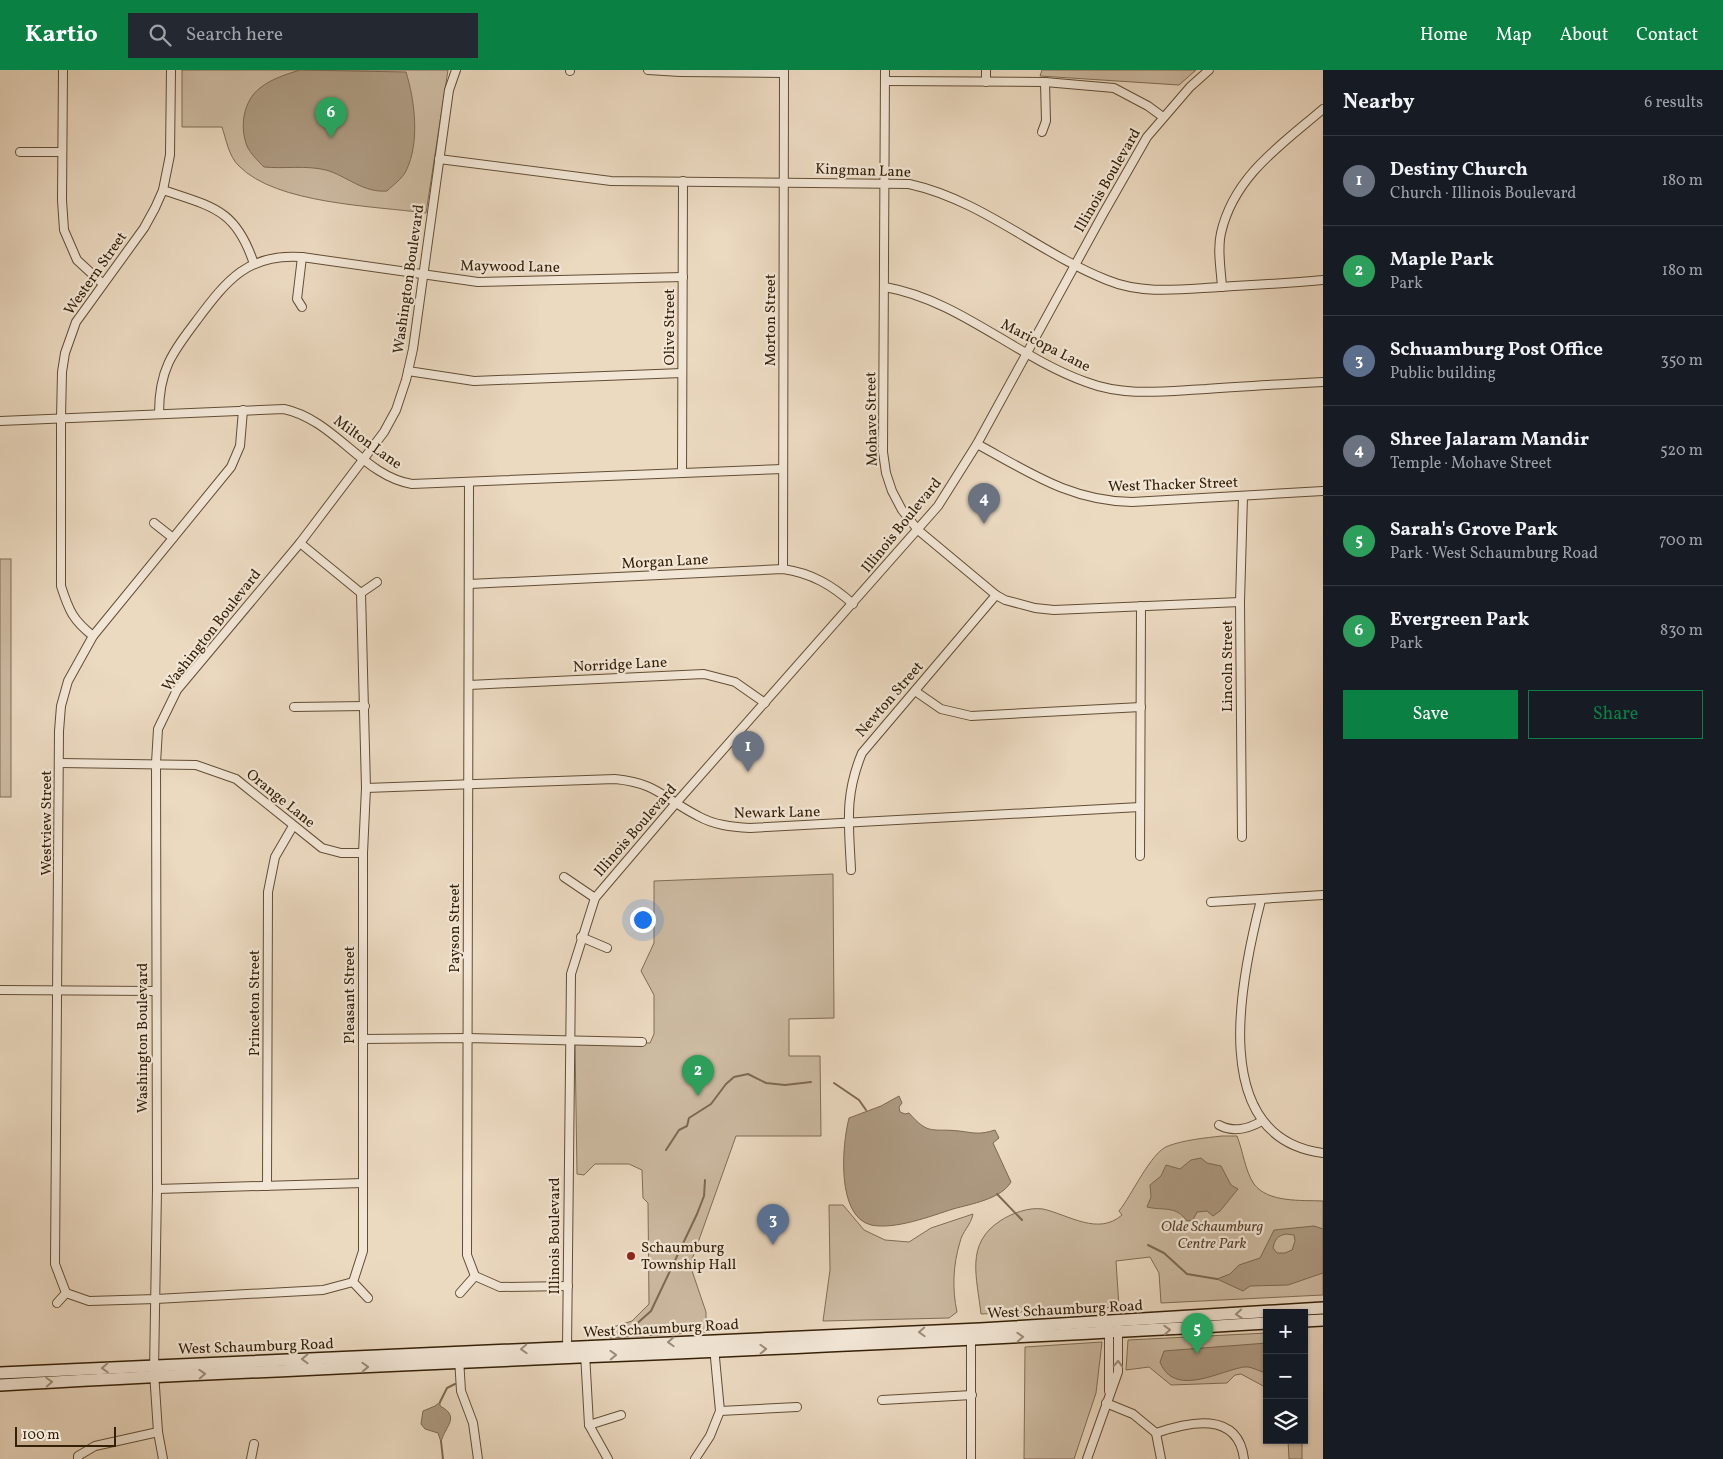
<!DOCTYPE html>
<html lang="en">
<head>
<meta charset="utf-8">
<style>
  :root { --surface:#171b24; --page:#242831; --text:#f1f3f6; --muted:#9ea1a6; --line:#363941; --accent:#0b8043 }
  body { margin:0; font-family:Vollkorn,serif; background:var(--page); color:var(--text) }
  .controls { position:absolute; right:15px; bottom:15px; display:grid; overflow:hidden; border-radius:0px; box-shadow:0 1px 4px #0004 }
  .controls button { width:45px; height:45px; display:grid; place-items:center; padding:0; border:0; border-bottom:1px solid var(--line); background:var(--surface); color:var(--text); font:25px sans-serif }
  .scale { position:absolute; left:15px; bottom:12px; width:101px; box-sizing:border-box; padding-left:5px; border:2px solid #342007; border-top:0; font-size:14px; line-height:18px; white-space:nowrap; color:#342007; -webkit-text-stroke:4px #f2e6d6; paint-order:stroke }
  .you { position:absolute; left:642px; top:849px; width:18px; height:18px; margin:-12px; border:4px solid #fff; border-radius:50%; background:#1a73e8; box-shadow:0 0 0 8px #1a73e833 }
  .badge { display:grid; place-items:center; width:32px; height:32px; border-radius:50%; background:var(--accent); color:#fff; font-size:16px; font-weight:700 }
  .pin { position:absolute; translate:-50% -41px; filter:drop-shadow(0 1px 2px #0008) }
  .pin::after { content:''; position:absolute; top:26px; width:18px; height:15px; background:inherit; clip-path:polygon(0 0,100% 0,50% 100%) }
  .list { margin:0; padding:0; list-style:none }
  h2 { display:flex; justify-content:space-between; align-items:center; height:65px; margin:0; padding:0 20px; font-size:21px }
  h2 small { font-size:16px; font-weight:400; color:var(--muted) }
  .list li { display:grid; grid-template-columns:32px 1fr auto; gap:15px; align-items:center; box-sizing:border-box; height:90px; padding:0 20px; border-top:1px solid var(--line) }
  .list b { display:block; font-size:19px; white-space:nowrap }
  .list p { margin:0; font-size:16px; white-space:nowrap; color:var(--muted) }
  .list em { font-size:16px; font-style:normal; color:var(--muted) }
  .actions { display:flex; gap:10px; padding:15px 20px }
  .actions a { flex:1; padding:11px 0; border:1px solid var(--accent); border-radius:0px; text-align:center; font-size:18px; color:var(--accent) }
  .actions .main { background:var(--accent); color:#fff }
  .icon { flex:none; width:28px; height:28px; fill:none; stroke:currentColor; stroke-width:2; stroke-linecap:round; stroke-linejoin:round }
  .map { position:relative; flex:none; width:1323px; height:1389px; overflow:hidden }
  header { display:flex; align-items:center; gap:30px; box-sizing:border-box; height:70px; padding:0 25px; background:var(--accent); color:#fff }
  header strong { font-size:24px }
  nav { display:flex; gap:28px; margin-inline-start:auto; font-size:18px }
  .search { width:350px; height:45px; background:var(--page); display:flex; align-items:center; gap:12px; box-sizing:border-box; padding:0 18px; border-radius:0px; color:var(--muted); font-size:19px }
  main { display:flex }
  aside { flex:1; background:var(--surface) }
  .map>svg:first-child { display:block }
  .green { fill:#ccbaa1; stroke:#806d54 }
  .water { fill:#ad9a81; stroke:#7d6950; fill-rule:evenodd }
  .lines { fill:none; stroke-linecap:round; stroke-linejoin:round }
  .stream { stroke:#7d6950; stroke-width:2 }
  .minor-casing { stroke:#624e35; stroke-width:10 }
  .secondary-casing { stroke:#342007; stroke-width:14 }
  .minor { stroke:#f2e6d6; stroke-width:8 }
  .secondary { stroke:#f2e6d6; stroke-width:11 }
  .oneway { stroke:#9c8d79 }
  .poi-dot { fill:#8f2418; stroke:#f2e6d6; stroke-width:2 }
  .labels { text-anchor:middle; stroke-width:4.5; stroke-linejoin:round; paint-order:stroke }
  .street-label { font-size:15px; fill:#342007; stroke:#f2e6d6 }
  .park-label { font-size:15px; font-style:italic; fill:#5a462e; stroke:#f2e6d6 }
  .poi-label { font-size:15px; fill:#342007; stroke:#f2e6d6; text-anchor:start }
</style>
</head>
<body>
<header>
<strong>Kartio</strong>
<div class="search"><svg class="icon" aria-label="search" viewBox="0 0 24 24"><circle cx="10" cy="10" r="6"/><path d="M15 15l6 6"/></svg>Search here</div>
<nav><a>Home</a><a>Map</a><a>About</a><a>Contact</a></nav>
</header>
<main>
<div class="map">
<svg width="1323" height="1389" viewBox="0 0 1323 1389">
  <rect width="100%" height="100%" fill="#ebd9c0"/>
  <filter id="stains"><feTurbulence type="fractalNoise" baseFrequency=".004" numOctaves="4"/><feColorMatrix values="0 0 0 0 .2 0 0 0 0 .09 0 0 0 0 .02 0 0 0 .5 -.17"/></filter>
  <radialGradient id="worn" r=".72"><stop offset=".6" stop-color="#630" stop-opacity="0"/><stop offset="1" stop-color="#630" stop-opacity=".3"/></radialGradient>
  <g class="green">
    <path d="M182,0H448L426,143C374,136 276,134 239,96C229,87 226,69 222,57H182Z"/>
    <path d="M1042,0H1196L1179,15L1040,6Z"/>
    <rect x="0" y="489" width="11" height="238"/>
    <path d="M833,804L834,948L789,949V986H820L821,1066H736L690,1195L706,1242V1262L610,1268V1258L632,1251L649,1234L648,1133L643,1128L642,1100L629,1094H595L584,1105L577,1104L575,972L650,973L654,964V925L641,901L654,873V811Z"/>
    <path d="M1222,1066H1237C1243,1081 1245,1101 1254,1114C1268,1133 1302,1130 1323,1131V1225L1161,1233L1159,1203L1150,1187L1116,1191L1119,1237L981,1244C977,1207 965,1174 1000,1151C1012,1143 1029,1137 1043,1139C1069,1145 1098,1166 1122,1145L1119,1141C1132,1125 1151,1082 1168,1076C1184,1070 1204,1068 1222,1066Z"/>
    <path d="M829,1135H843L864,1160L885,1170L909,1172L931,1158L973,1144C971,1155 962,1162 960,1172C953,1195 952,1219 957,1242L949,1248L823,1251L830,1200Z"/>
    <path d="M1267,1263V1318L1241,1304L1235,1305L1227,1313L1171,1315L1149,1297L1126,1300L1128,1270Z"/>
    <path d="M1102,1272L1096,1323L1074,1389H1024L1025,1277Z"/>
    <path d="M1288,1370H1302V1389H1289Z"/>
  </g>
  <g class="water">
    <path d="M300,0L406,2C415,31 420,73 406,101C402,109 393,115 387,121C363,123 347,106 326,100C305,95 284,99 264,97C258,91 250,83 247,76C239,56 244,30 260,18C271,9 287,4 300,0Z"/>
    <path d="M899,1026L902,1033L899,1037L900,1042L905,1044L909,1043C929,1066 932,1058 959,1061C975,1063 979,1065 995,1060L999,1068L993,1073L1011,1112C1001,1129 971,1134 953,1139C931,1146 895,1160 871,1155C836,1146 842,1075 849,1048L881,1036Z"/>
    <path d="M1201,1088L1207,1093L1221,1096L1231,1115L1238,1119L1220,1141L1213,1146L1207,1141L1197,1142L1193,1150L1187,1151C1176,1135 1163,1141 1147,1137L1151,1127L1150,1115L1161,1106L1166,1095L1180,1099L1191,1090Z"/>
    <path d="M1314,1156L1323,1159V1203L1288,1215L1250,1216L1243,1221L1217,1209L1230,1204L1239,1195L1260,1188L1274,1160ZM1286,1164L1294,1165L1295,1171L1292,1180L1285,1183H1277L1273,1178C1275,1169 1277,1166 1286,1164Z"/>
    <path d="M1267,1273V1303C1259,1302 1252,1296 1244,1297C1219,1301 1174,1328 1160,1292L1164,1281Z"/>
    <path d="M440,1332V1336C461,1347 445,1356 441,1372L438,1363L425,1359L421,1354L423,1341L435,1336Z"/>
  </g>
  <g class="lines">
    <g class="stream">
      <path d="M834,1013L859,1030L866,1040"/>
      <path d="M666,1080L679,1060L687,1056L689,1048L711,1034L726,1014L734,1007L748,1004L766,1013L785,1015L811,1012"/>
      <path d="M997,1124L1022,1150"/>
      <path d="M1148,1175L1164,1183L1187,1204L1217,1209"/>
      <path d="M615,1265L632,1258L651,1241L697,1144L704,1126L705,1110"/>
      <path d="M440,1332L447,1318L455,1314"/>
      <path d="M441,1371L443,1389"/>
    </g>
    <defs>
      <g id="minor">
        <path d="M63,0L62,130L64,160L77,190L103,214"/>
        <path d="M648,0L680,2L784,3"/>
        <path d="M885,0L883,382L886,403L892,421L902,440L918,460L996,525L1005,530L1035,538L1054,540L1240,532"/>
        <path d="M986,0V12"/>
        <path d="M570,1V0"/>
        <path d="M885,11L1045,12L1114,18L1148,36L1163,47"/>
        <path d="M1042,62L1046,51L1045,12"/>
        <path d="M20,82H62"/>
        <path d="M439,89L611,111L909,114C982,130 1039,183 1107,210C1143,225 1183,219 1220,217C1255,215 1289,213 1323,210"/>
        <path d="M163,120C213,137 236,139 254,194"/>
        <path d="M885,217C959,230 1016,287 1086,312C1125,327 1165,321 1206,319C1245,316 1284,314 1323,312"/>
        <path d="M1222,217C1221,200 1217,180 1221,163C1234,106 1281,75 1323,39"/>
        <path d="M302,237L297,229L302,187"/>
        <path d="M408,301L474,311L682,303"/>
        <path d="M159,343C159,300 172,283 197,250C227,210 248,183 302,187L478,212L683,207"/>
        <path d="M0,351L284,339C335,350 363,406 412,414L783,399"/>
        <path d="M977,374C1029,402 1070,431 1132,432L1323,421"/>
        <path d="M682,403L683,111"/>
        <path d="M469,413L467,1185L475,1206L500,1217L568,1216"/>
        <path d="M154,453L173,468"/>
        <path d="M300,473L361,523L366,718L363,783V1181L353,1212L368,1228"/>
        <path d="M783,499L784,0"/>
        <path d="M469,514L783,499C811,503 832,515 853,534"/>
        <path d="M361,523L377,512"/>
        <path d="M93,566C73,550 69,541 61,516V348L62,302L65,283L76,252L144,158L155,138L163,120L170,85L171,0"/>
        <path d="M469,615L704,604L735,612L765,633"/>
        <path d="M915,621L941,639L971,646L1141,637"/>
        <path d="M294,637L365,636"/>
        <path d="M60,693L196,695L236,709L322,778L341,783H363"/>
        <path d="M366,718L615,709C657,713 663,728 698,746C714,755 732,757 750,758L1140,737"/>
        <path d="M1242,767L1240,532L1243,426"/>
        <path d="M1140,786L1141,536"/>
        <path d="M851,800C849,755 844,726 862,683L996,525"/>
        <path d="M564,807L595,828"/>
        <path d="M1261,830C1241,908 1206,1068 1323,1083"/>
        <path d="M1211,832L1323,825"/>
        <path d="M581,867L607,878"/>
        <path d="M0,920L155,921"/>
        <path d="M363,969L467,968L642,972"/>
        <path d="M1219,1055C1234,1063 1248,1059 1262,1051"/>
        <path d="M267,1116L268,822L275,787L293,756"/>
        <path d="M157,1119L363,1113"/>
        <path d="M66,1223L89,1231L156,1229L323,1220L353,1212"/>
        <path d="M460,1223L475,1206"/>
        <path d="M57,1233L66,1223L55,1194L59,661L61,636L68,611L93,566L231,397L240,376L243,340"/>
        <path d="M1109,1258V1321"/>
        <path d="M567,1280L571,904L595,828L676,733L938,436L977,374L1103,144L1147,67L1190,17L1209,0"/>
        <path d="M585,1283L589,1355L608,1389"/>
        <path d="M459,1288L461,1321L473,1353L478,1389"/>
        <path d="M882,1330L972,1325"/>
        <path d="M1106,1333L1133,1344L1156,1363C1188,1352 1238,1340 1244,1389"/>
        <path d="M720,1341L797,1337"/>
        <path d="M589,1355L621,1345"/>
        <path d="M1156,1363L1161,1389"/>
        <path d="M78,1389V1386L95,1376L158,1362"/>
        <path d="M163,1389L158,1362L154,1302L157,1119L156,693L158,659L177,620L300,473L384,362L396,340L406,310L413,279L449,20L456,0"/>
        <path d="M251,1389L254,1374"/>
        <path d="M695,1389L710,1366L720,1341L714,1277"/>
        <path d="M971,1389V1266"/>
        <path d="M1087,1389L1118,1302V1259"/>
      </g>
      <g id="secondary">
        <path d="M1304,1251L1323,1250"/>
        <path d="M0,1303L980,1259L1323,1238"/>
        <path d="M0,1315C422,1291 845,1279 1267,1253"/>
      </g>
    </defs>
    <use href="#minor" class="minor-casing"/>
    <use href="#secondary" class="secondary-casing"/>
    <use href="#minor" class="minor"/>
    <use href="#secondary" class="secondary"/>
  </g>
  <defs><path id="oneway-chevron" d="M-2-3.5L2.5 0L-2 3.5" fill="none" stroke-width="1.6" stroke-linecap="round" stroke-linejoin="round" transform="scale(1.25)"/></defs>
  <g class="oneway">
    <use href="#oneway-chevron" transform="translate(1239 1244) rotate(176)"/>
    <use href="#oneway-chevron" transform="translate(1167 1260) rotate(-3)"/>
    <use href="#oneway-chevron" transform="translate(922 1262) rotate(177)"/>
    <use href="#oneway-chevron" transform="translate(1020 1267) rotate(-3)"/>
    <use href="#oneway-chevron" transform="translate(671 1272) rotate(177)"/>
    <use href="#oneway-chevron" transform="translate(524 1279) rotate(177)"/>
    <use href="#oneway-chevron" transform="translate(763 1279) rotate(-2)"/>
    <use href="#oneway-chevron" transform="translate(613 1285) rotate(-2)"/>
    <use href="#oneway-chevron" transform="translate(305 1289) rotate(178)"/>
    <use href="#oneway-chevron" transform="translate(1118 1294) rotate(-88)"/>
    <use href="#oneway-chevron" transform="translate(365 1297) rotate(-2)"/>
    <use href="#oneway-chevron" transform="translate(105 1298) rotate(177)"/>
    <use href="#oneway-chevron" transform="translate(202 1304) rotate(-3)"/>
    <use href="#oneway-chevron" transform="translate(49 1312) rotate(-3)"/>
  </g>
  <circle class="poi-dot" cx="631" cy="1186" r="5"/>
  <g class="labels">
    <g class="street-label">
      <text transform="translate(863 100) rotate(2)" y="5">Kingman Lane</text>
      <text transform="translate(1107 110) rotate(-60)" y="5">Illinois Boulevard</text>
      <text transform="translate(510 196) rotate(1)" y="5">Maywood Lane</text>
      <text transform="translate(95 203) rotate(-55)" y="5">Western Street</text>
      <text transform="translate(408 209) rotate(-82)" y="5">Washington Boulevard</text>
      <text transform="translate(770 250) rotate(-90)" y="5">Morton Street</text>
      <text transform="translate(669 257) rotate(-90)" y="5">Olive Street</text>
      <text transform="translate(1046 275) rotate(27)" y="5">Maricopa Lane</text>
      <text transform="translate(871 349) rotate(-91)" y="5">Mohave Street</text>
      <text transform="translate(368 372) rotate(36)" y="5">Milton Lane</text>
      <text transform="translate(1173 414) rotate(-2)" y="5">West Thacker Street</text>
      <text transform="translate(901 455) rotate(-51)" y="5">Illinois Boulevard</text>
      <text transform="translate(665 491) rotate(-3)" y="5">Morgan Lane</text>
      <text transform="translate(211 560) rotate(-52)" y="5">Washington Boulevard</text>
      <text transform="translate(620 594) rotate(-3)" y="5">Norridge Lane</text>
      <text transform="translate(1227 596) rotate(-90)" y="5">Lincoln Street</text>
      <text transform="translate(889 629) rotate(-49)" y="5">Newton Street</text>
      <text transform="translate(281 728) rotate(39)" y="5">Orange Lane</text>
      <text transform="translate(777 742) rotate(-1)" y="5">Newark Lane</text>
      <text transform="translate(46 753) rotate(-90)" y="5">Westview Street</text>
      <text transform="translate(635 760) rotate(-49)" y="5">Illinois Boulevard</text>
      <text transform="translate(454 858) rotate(-90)" y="5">Payson Street</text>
      <text transform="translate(349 925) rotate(-90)" y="5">Pleasant Street</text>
      <text transform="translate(254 933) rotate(-90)" y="5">Princeton Street</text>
      <text transform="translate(142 968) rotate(-90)" y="5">Washington Boulevard</text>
      <text transform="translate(554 1166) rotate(-90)" y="5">Illinois Boulevard</text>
      <text transform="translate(1065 1239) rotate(-3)" y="5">West Schaumburg Road</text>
      <text transform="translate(661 1258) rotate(-3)" y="5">West Schaumburg Road</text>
      <text transform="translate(256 1276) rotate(-2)" y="5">West Schaumburg Road</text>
    </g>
    <g class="park-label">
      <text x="1212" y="1161">Olde Schaumburg<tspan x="1212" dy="17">Centre Park</tspan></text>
    </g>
    <g class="poi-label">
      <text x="641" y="1182">Schaumburg<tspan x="641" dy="17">Township Hall</tspan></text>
    </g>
  </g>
  <rect width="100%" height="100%" filter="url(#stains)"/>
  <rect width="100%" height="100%" fill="url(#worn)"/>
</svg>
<div class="controls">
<button>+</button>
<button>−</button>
<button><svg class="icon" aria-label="layers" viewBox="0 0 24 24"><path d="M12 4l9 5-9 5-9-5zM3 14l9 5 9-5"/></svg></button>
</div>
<div class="scale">100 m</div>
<div class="you"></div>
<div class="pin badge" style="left:748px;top:702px;background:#6b7280">1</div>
<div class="pin badge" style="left:698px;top:1026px;background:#2e9e5b">2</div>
<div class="pin badge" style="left:773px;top:1175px;background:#5c6f8a">3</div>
<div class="pin badge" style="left:984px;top:454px;background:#6b7280">4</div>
<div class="pin badge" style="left:1197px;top:1284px;background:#2e9e5b">5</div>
<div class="pin badge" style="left:331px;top:68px;background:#2e9e5b">6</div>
</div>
<aside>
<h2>Nearby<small>6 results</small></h2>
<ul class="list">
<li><span class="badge" style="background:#6b7280">1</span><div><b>Destiny Church</b><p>Church · Illinois Boulevard</p></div><em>180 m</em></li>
<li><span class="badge" style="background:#2e9e5b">2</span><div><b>Maple Park</b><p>Park</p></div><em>180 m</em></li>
<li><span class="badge" style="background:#5c6f8a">3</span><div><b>Schuamburg Post Office</b><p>Public building</p></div><em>350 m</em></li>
<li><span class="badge" style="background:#6b7280">4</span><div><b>Shree Jalaram Mandir</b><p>Temple · Mohave Street</p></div><em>520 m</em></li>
<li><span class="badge" style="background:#2e9e5b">5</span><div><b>Sarah's Grove Park</b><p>Park · West Schaumburg Road</p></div><em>700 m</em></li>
<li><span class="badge" style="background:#2e9e5b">6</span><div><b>Evergreen Park</b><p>Park</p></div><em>830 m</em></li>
</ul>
<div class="actions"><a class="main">Save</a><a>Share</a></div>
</aside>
</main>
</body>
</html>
